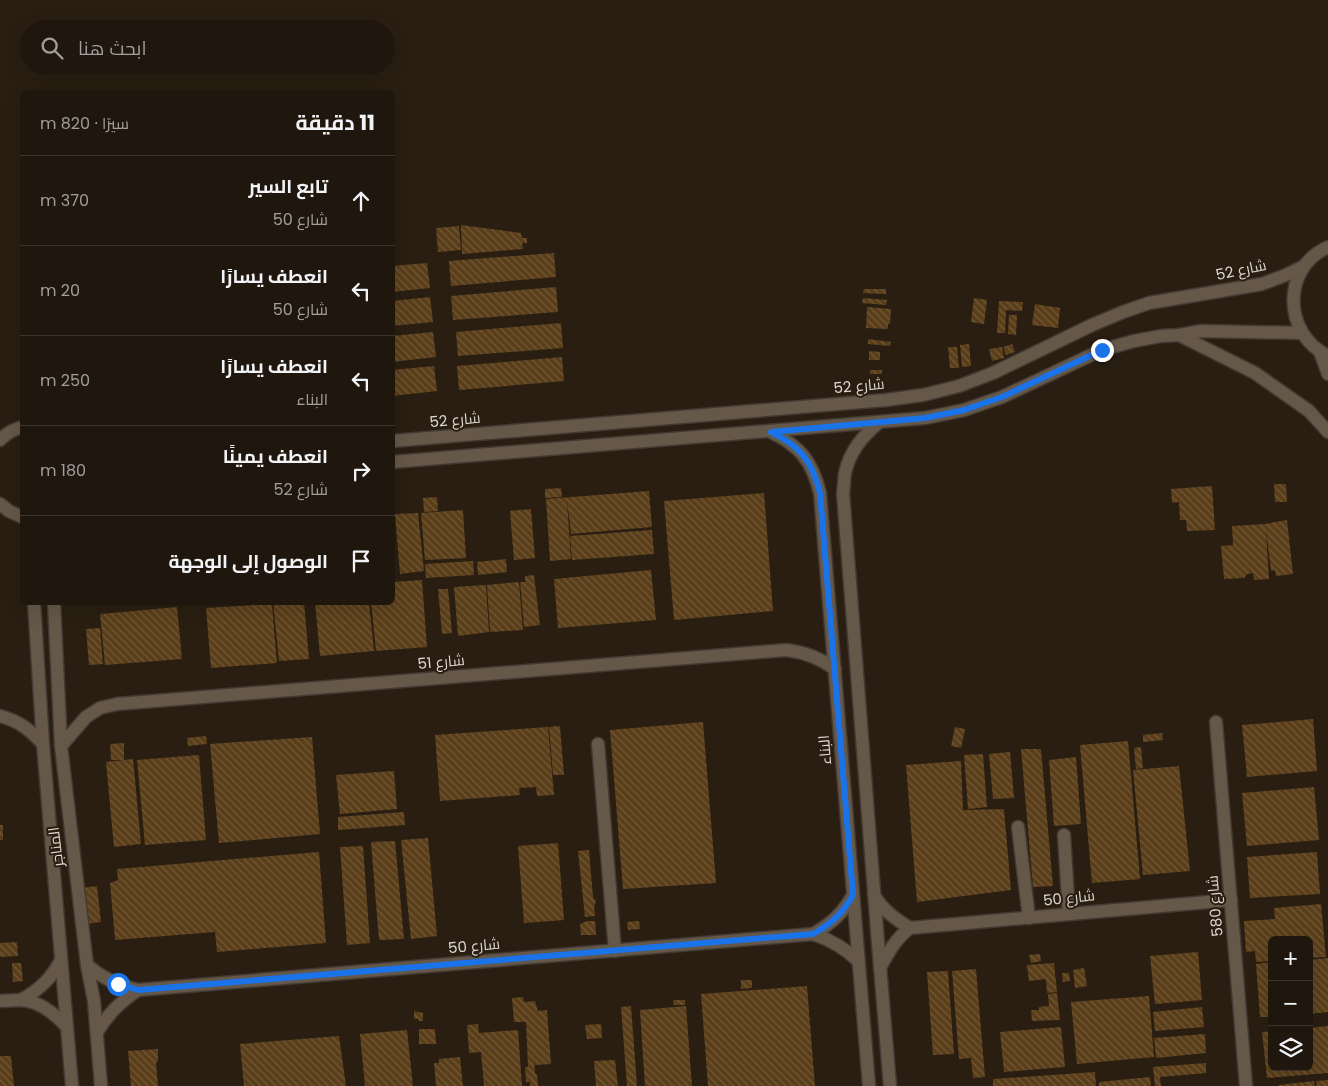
<!DOCTYPE html>
<html lang="ar">
<head>
<meta charset="utf-8">
<style>
  :root { --surface:#1f160d; --page:#2c231b; --text:#f1f3f6; --muted:#a19f9d; --line:#3c352e }
  body { margin:0; font-family:Poppins,Cairo,sans-serif; background:var(--page); color:var(--text); direction:rtl }
  .controls { position:absolute; right:15px; bottom:15px; display:grid; overflow:hidden; border-radius:8px; box-shadow:0 5px 20px #0002 }
  .controls button { width:45px; height:45px; display:grid; place-items:center; padding:0; border:0; border-bottom:1px solid var(--line); background:var(--surface); color:var(--text); font:25px sans-serif }
  .stop { position:absolute; width:15px; height:15px; margin:-11px; border:4px solid #1a73e8; border-radius:50%; background:#fff }
  .stop.end { background:#1a73e8; border-color:#fff; box-shadow:0 1px 5px #0008 }
  .list { margin:0; padding:0; list-style:none }
  h2 { display:flex; justify-content:space-between; align-items:center; height:65px; margin:0; padding:0 20px; font-size:21px }
  h2 small { font-size:16px; font-weight:400; color:var(--muted) }
  .list li { display:grid; grid-template-columns:32px 1fr auto; gap:15px; align-items:center; box-sizing:border-box; height:90px; padding:0 20px; border-top:1px solid var(--line) }
  .list b { display:block; font-size:19px; white-space:nowrap }
  .list p { margin:0; font-size:16px; white-space:nowrap; color:var(--muted) }
  .list em { font-size:16px; font-style:normal; color:var(--muted) }
  .icon { flex:none; width:28px; height:28px; fill:none; stroke:currentColor; stroke-width:2; stroke-linecap:round; stroke-linejoin:round }
  .map { position:relative; flex:none; width:1328px; height:1086px; overflow:hidden; direction:ltr }
  .search { position:absolute; background:var(--surface); box-shadow:0 5px 20px #0002; left:20px; top:20px; width:375px; height:55px; display:flex; align-items:center; gap:12px; box-sizing:border-box; padding:0 18px; border-radius:28px; color:var(--muted); font-size:19px }
  .panel { position:absolute; background:var(--surface); box-shadow:0 5px 20px #0002; left:20px; top:90px; width:375px; height:515px; border-radius:8px; direction:rtl }
  .map>svg:first-child { display:block }
  .building { fill:url(#building-back-hatch) }
  .lines { fill:none; stroke-linecap:round; stroke-linejoin:round }
  .minor-casing { stroke:#423a32; stroke-width:15 }
  .minor { stroke:#655849; stroke-width:12 }
  .route { stroke:#1a73e8; stroke-width:6 }
  .labels { text-anchor:middle; stroke-width:4; stroke-linejoin:round; paint-order:stroke }
  .street-label { font-size:15px; fill:#ded7cf; stroke:#291e11 }
</style>
</head>
<body>
<div class="map">
<svg width="1328" height="1086" viewBox="0 0 1328 1086">
  <defs>
    <pattern id="building-back-hatch" width="6" height="6" patternUnits="userSpaceOnUse" patternTransform="scale(1.25)"><rect width="6" height="6" fill="#5a3e19"/><path d="M-1 5l2 2M0 0l6 6M5-1l2 2" fill="none" stroke="#715939"/></pattern>
  </defs>
  <rect width="100%" height="100%" fill="#291e11"/>
  <g class="building">
    <path d="M461,225L521,233L522,238H527V243H522L523,249L462,254Z"/>
    <path d="M459,226L461,250L438,252L436,228Z"/>
    <path d="M554,253L556,277L451,286L449,261Z"/>
    <path d="M427,263L430,288L392,292V266Z"/>
    <path d="M556,287L558,312L453,320L451,296Z"/>
    <path d="M864,289H886V294L863,293Z"/>
    <path d="M430,297L433,322L392,326V301Z"/>
    <path d="M863,298L887,300L886,305L862,303Z"/>
    <path d="M974,298L987,300L984,324L971,322Z"/>
    <path d="M999,301L1023,302L1022,311L1006,310L1005,333H997Z"/>
    <path d="M1035,304L1060,308L1058,328L1032,325Z"/>
    <path d="M867,307L891,309L890,324H888V329L866,328Z"/>
    <path d="M1009,315H1017L1016,335L1008,334Z"/>
    <path d="M561,323L563,348L458,356L456,332Z"/>
    <path d="M433,332L436,357L392,362V336Z"/>
    <path d="M868,339L891,342L890,346L868,344Z"/>
    <path d="M969,344L971,366L962,367L960,345Z"/>
    <path d="M1012,344L1015,352L1006,355L1003,347Z"/>
    <path d="M948,347H957L959,368H950Z"/>
    <path d="M1002,347L1004,358L992,361L989,349Z"/>
    <path d="M869,351L880,352V360H869Z"/>
    <path d="M562,357L564,381L459,390L457,366Z"/>
    <path d="M434,366L437,391L392,396V370Z"/>
    <rect x="870" y="370" width="12" height="4"/>
    <path d="M1274,484H1286L1287,502H1275Z"/>
    <path d="M1212,486L1215,530L1187,531L1186,520H1180L1179,502L1172,503L1171,489Z"/>
    <path d="M561,488L562,497L545,498V489Z"/>
    <path d="M649,491L652,527L571,534L567,500L571,559L550,561L546,499Z"/>
    <path d="M764,493L773,611L674,620L664,501Z"/>
    <path d="M437,497L438,511L424,512L423,498Z"/>
    <path d="M531,509L535,558L514,560L510,511Z"/>
    <path d="M463,510L466,558L425,560L421,513Z"/>
    <path d="M418,513L424,571L400,574L395,514Z"/>
    <path d="M1287,520L1293,574L1276,576L1275,570L1271,571L1266,530L1269,579L1254,580L1253,573L1247,574L1244,578L1224,579L1221,546L1233,545L1232,526L1265,524Z"/>
    <path d="M652,530L654,554L572,560L570,536Z"/>
    <path d="M506,559L507,572L478,575L477,562Z"/>
    <path d="M473,561L474,575L426,578L425,564Z"/>
    <path d="M651,570L656,620L558,628L554,579Z"/>
    <path d="M534,575L540,625L524,627L520,582H525V576Z"/>
    <path d="M422,580L427,647L376,651L371,602H392V582Z"/>
    <path d="M519,582L523,630L490,632L487,585Z"/>
    <path d="M486,585L489,632L458,636L454,587Z"/>
    <path d="M438,589H448L452,633L442,634Z"/>
    <path d="M273,602H304L309,659L279,661Z"/>
    <path d="M315,602H369L374,651L320,656Z"/>
    <path d="M272,604L277,663L211,668L206,608Z"/>
    <path d="M177,607L182,659L105,665L100,614Z"/>
    <path d="M100,628L103,664L89,665L86,629Z"/>
    <path d="M1313,719L1317,771L1247,777L1242,725Z"/>
    <path d="M703,722L716,883L623,889L610,730Z"/>
    <path d="M560,726L564,775H553L549,727Z"/>
    <path d="M548,727L554,795L537,796L536,787L519,788L520,795L440,801L435,735Z"/>
    <path d="M955,727L965,729L961,748L951,746Z"/>
    <path d="M1162,733L1163,740L1143,742V735Z"/>
    <path d="M206,736L207,744L188,746L187,738Z"/>
    <path d="M312,737L320,834L219,843L210,744Z"/>
    <path d="M1128,741L1140,879L1092,883L1080,745Z"/>
    <path d="M124,743V760H111L110,744Z"/>
    <path d="M1141,747L1143,768L1136,769L1134,748Z"/>
    <path d="M1021,749H1041L1053,886L1033,887Z"/>
    <path d="M1010,752L1014,798L993,799L989,754Z"/>
    <path d="M983,754L987,807L968,809L964,755Z"/>
    <path d="M199,755L206,840L145,845L137,760Z"/>
    <path d="M1076,757L1081,824L1054,826L1049,760Z"/>
    <path d="M133,759L141,844L114,847L106,762Z"/>
    <path d="M961,761L963,810L1004,809L1011,890L917,902L906,765Z"/>
    <path d="M1179,766L1190,871L1143,875L1133,770Z"/>
    <path d="M394,771L397,809L340,814L336,775Z"/>
    <path d="M1314,787L1319,840L1247,846L1242,793Z"/>
    <path d="M404,812L405,825L338,830V817Z"/>
    <rect x="0" y="825" width="3" height="15"/>
    <path d="M428,838L437,936L411,939L401,840Z"/>
    <path d="M395,841L404,939L379,940L371,842Z"/>
    <path d="M558,843L564,920L524,923L518,846Z"/>
    <path d="M363,846L370,943L347,945L340,847Z"/>
    <path d="M589,850L593,897L596,902L594,906L595,916L585,917L578,851Z"/>
    <path d="M319,852L326,943L217,952L215,932L115,940L110,883L118,880L117,869Z"/>
    <path d="M1317,852L1320,894L1250,898L1247,857Z"/>
    <path d="M97,886L101,922L85,924L80,888Z"/>
    <path d="M1321,904L1326,957L1309,958V940H1272V961L1256,962L1255,951L1246,952L1244,921L1275,919L1274,908Z"/>
    <path d="M587,921H595L596,935H581L580,924Z"/>
    <path d="M639,921L640,929L628,930L627,922Z"/>
    <path d="M17,942L18,956L0,957V943Z"/>
    <path d="M1198,952L1202,1000L1155,1004L1150,956Z"/>
    <path d="M1040,954L1041,961L1031,963L1029,955Z"/>
    <path d="M1328,958V1012L1309,1014V960Z"/>
    <path d="M1272,962V1017H1260L1256,964Z"/>
    <path d="M12,963H21L23,981L13,982Z"/>
    <path d="M1054,963L1057,992L1047,993L1046,979L1029,981L1027,965Z"/>
    <path d="M1084,968L1087,986L1075,988L1073,970Z"/>
    <path d="M976,969L985,1077L973,1078L971,1058L959,1059L952,971Z"/>
    <path d="M948,971L954,1054L933,1055L927,972Z"/>
    <path d="M1062,973H1069L1070,981L1063,982Z"/>
    <path d="M741,980H752V988L741,989Z"/>
    <path d="M807,986L815,1086H708L701,994Z"/>
    <path d="M1057,993L1060,1020L1032,1021L1031,1010H1039V1007L1049,1006L1048,994Z"/>
    <path d="M1149,996L1154,1057L1077,1064L1071,1002Z"/>
    <path d="M523,997L524,1002L535,1001L538,1011L547,1010L551,1064L535,1065L534,1059L535,1073L537,1075L538,1086H530V1082H526L525,1067H528L526,1022H514L512,998Z"/>
    <path d="M673,1000H685V1005H674Z"/>
    <path d="M631,1006L637,1086H627L621,1007Z"/>
    <path d="M686,1006L692,1086H645L640,1010Z"/>
    <path d="M1202,1007L1204,1027L1155,1031L1153,1012Z"/>
    <path d="M414,1011L423,1013V1021H419V1019H414Z"/>
    <path d="M478,1024L479,1033L518,1030L522,1086H484L481,1052L469,1053L467,1025Z"/>
    <path d="M601,1024L602,1038L587,1039L585,1025Z"/>
    <path d="M1328,1026V1073L1267,1078L1262,1032L1272,1031V1067H1309V1028Z"/>
    <path d="M1061,1027L1065,1067L1004,1072L1000,1032Z"/>
    <path d="M419,1029H435L436,1044H419Z"/>
    <path d="M407,1030L413,1086H365L360,1034Z"/>
    <path d="M1205,1034L1206,1053L1156,1058L1154,1038Z"/>
    <path d="M339,1036L346,1086H244L240,1044Z"/>
    <path d="M158,1049V1061L156,1063L158,1086H131L128,1051Z"/>
    <path d="M0,1056H11L14,1086H0Z"/>
    <path d="M460,1057L463,1086H436L434,1063H439V1059Z"/>
    <path d="M615,1060L618,1086H596L594,1061Z"/>
    <path d="M1206,1063V1073L1160,1077L1161,1086H1155L1153,1067Z"/>
    <path d="M1095,1072L1096,1086H993V1079Z"/>
    <path d="M1150,1077L1151,1086H1099V1082Z"/>
    <path d="M1328,1080V1086H1317L1316,1081Z"/>
    <path d="M1314,1081L1315,1086H1279V1085Z"/>
  </g>
  <g class="lines">
    <defs>
      <g id="minor">
        <path d="M1328,247C1281,268 1283,334 1328,356"/>
        <path d="M1179,335L1255,373L1309,411L1328,432"/>
        <path d="M1320,352L1328,374"/>
        <path d="M878,423C862,437 850,451 845,473C844,479 844,487 843,493L877,930L890,1086"/>
        <path d="M771,432C800,446 812,461 820,493L869,1086"/>
        <path d="M0,440C6,434 14,429 22,427"/>
        <path d="M392,441L886,400L923,395L959,386L993,373L1092,325L1123,312L1149,303L1262,284L1286,275L1304,266"/>
        <path d="M392,462L925,418L964,410L1002,397L1102,350L1134,341L1161,336L1179,335L1202,331L1302,333"/>
        <path d="M0,504L9,511L22,517"/>
        <path d="M34,602L43,744L72,1086"/>
        <path d="M54,602L61,746L87,965L94,1001L101,1086"/>
        <path d="M0,716C19,721 29,729 43,744"/>
        <path d="M1216,722L1246,1086"/>
        <path d="M598,744L615,951"/>
        <path d="M61,746L86,717L100,708L117,704L786,650C805,652 820,658 835,669"/>
        <path d="M1018,827L1029,918"/>
        <path d="M1064,835L1069,914"/>
        <path d="M874,895C883,910 895,919 910,928"/>
        <path d="M813,934C831,924 843,913 853,895"/>
        <path d="M87,965C102,978 119,986 138,990L813,934C831,940 845,948 858,961"/>
        <path d="M880,968C888,953 896,938 910,928L1231,900"/>
        <path d="M21,1000C40,989 51,979 61,960"/>
        <path d="M0,1001C6,1001 13,1000 20,1000C38,1000 55,1014 67,1027"/>
        <path d="M97,1032C109,1013 120,1002 138,990"/>
      </g>
    </defs>
    <use href="#minor" class="minor-casing"/>
    <use href="#minor" class="minor"/>
  </g>
  <g class="lines">
    <path class="route" d="M118,984L138,990L813,934C831,924 843,913 853,895L820,493C812,461 800,446 771,432L925,418L964,410L1002,397L1102,350"/>
  </g>
  <g class="labels">
    <g class="street-label">
      <text transform="translate(1241 270) rotate(-12)" y="5">شارع 52</text>
      <text transform="translate(859 386) rotate(-5)" y="5">شارع 52</text>
      <text transform="translate(455 420) rotate(-5)" y="5">شارع 52</text>
      <text transform="translate(441 662) rotate(-5)" y="5">شارع 51</text>
      <text transform="translate(825 750) rotate(-95)" y="5">البناء</text>
      <text transform="translate(56 847) rotate(-97)" y="5">المناجر</text>
      <text transform="translate(1069 898) rotate(-6)" y="5">شارع 50</text>
      <text transform="translate(1215 906) rotate(-95)" y="5">شارع 580</text>
      <text transform="translate(474 946) rotate(-5)" y="5">شارع 50</text>
    </g>
  </g>
</svg>
<div class="controls">
<button>+</button>
<button>−</button>
<button><svg class="icon" aria-label="layers" viewBox="0 0 24 24"><path d="M12 4l9 5-9 5-9-5zM3 14l9 5 9-5"/></svg></button>
</div>
<div class="stop" style="left:118px;top:984px"></div>
<div class="stop end" style="left:1102px;top:350px"></div>
<div class="search"><svg class="icon" aria-label="search" viewBox="0 0 24 24"><circle cx="10" cy="10" r="6"/><path d="M15 15l6 6"/></svg>ابحث هنا</div>
<section class="panel">
<h2>11 دقيقة<small>سيرًا · 820 m</small></h2>
<ul class="list">
<li><svg class="icon" aria-label="ahead" viewBox="0 0 24 24"><path d="M12 20V5M6 11l6-6 6 6"/></svg><div><b>تابع السير</b><p>شارع 50</p></div><em>370 m</em></li>
<li><svg class="icon" aria-label="left" viewBox="0 0 24 24"><path d="M17 20v-9H6M10 6l-5 5 5 5"/></svg><div><b>انعطف يسارًا</b><p>شارع 50</p></div><em>20 m</em></li>
<li><svg class="icon" aria-label="left" viewBox="0 0 24 24"><path d="M17 20v-9H6M10 6l-5 5 5 5"/></svg><div><b>انعطف يسارًا</b><p>البناء</p></div><em>250 m</em></li>
<li><svg class="icon" aria-label="right" viewBox="0 0 24 24"><path d="M7 20v-9h11M14 6l5 5-5 5"/></svg><div><b>انعطف يمينًا</b><p>شارع 52</p></div><em>180 m</em></li>
<li><svg class="icon" aria-label="arrive" viewBox="0 0 24 24"><path d="M6 21V4h12l-3 4 3 4H6"/></svg><div><b>الوصول إلى الوجهة</b></div></li>
</ul>
</section>
</div>
</body>
</html>
